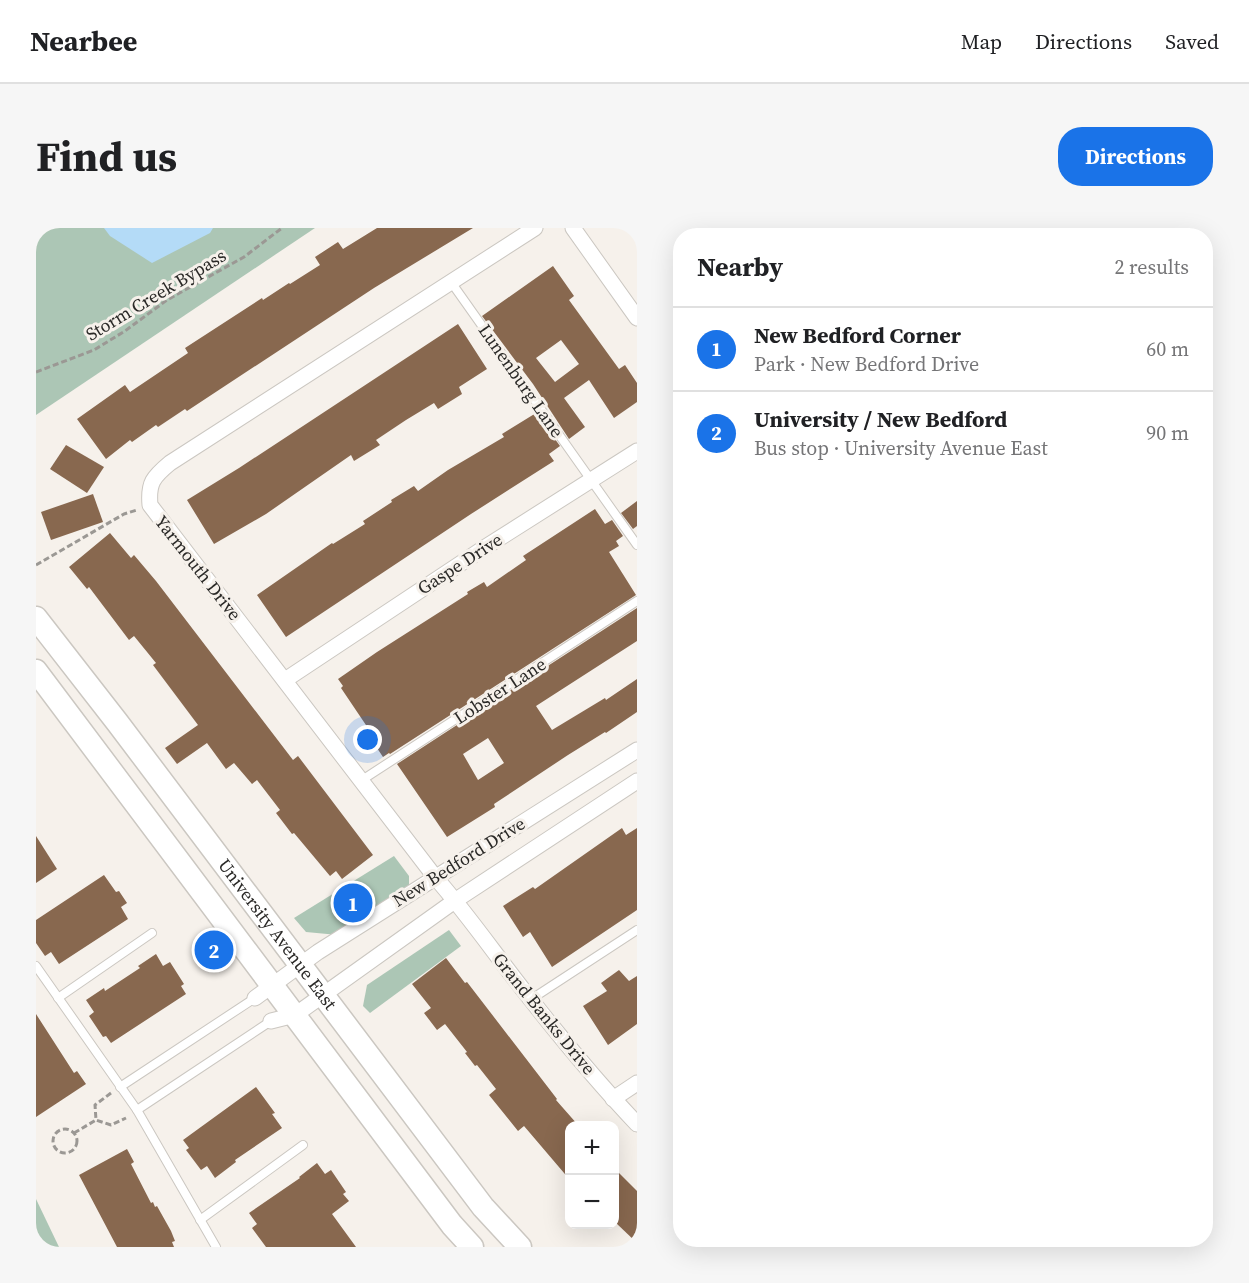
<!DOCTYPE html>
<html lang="en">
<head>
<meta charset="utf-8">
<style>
  :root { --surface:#fff; --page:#f6f6f6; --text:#202124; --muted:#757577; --line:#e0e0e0; --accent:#1a73e8 }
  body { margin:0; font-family:"Source Serif 4",serif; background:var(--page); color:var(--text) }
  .controls { position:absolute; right:18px; bottom:18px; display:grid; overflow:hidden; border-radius:12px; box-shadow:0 6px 24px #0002 }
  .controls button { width:54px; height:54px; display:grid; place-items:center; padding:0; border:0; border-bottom:2px solid var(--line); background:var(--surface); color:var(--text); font:30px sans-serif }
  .you { position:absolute; left:332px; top:512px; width:21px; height:21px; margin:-15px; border:4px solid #fff; border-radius:50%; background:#1a73e8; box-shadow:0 0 0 9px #1a73e833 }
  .badge { display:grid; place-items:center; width:39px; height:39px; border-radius:50%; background:var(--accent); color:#fff; font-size:20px; font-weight:700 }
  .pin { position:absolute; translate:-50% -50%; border:3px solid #fff; box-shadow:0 2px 6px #0006 }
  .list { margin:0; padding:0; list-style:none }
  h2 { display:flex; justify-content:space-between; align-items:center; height:78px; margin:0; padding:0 24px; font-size:26px }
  h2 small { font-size:20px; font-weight:400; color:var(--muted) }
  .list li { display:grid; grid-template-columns:39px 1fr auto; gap:18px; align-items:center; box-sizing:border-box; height:84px; padding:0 24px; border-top:2px solid var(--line) }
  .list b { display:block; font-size:22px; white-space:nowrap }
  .list p { margin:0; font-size:20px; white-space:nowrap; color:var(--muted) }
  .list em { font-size:20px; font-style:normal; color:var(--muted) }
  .map { position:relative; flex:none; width:601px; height:1019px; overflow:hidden; border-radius:24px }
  header { display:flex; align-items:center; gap:36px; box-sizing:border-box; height:84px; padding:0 30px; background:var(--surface); border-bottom:2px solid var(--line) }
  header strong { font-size:28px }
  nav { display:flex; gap:33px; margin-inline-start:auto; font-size:21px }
  .intro { display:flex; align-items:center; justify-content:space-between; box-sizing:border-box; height:144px; padding:0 36px }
  h1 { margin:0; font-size:42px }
  .button { padding:15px 27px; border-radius:24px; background:var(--accent); color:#fff; font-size:21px; font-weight:700 }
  main { display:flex; gap:36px; padding:0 36px }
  aside { flex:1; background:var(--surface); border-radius:24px; box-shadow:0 6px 24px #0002 }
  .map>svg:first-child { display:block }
  .green { fill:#acc6b5 }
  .water { fill:#b4dbf7 }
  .building { fill:#88684f; fill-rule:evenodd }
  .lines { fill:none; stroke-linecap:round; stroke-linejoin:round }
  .service-casing { stroke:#cbc7c1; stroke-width:10 }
  .minor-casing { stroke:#cbc7c1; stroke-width:17 }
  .secondary-casing { stroke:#cbc7c1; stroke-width:25 }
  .path { stroke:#9b9894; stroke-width:3; stroke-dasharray:6 3; stroke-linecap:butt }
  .service { stroke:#fff; stroke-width:8 }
  .minor { stroke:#fff; stroke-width:15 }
  .secondary { stroke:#fff; stroke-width:22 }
  .labels { text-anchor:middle; stroke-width:6; stroke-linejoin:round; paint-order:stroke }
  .street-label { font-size:18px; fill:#2a2927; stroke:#f6f1eb }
</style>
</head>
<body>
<header>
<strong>Nearbee</strong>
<nav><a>Map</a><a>Directions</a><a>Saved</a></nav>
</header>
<div class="intro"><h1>Find us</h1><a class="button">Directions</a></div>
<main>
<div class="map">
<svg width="601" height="1019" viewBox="0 0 601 1019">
  <rect width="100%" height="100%" fill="#f6f1eb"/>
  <g class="green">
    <path d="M0,0H279L0,187Z"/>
    <path d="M358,628L373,648V659L302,707L270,704L258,690Z"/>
    <path d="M413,702L425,718L334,785L327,778L331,757Z"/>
    <path d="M0,971L23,1019H0Z"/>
  </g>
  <path class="water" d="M68,0H177L174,5L116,35L74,8Z"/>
  <g class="building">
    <path d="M341,0H437L338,60L151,183L149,181L122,199L120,197L96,214L94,212L70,231L41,191L89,157L94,164L152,125L149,120L226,70L227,72L253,55L254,56L284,37L279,29L302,14L307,21Z"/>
    <path d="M517,38L538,68L533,72L583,141L589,137L601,155V174L578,190L553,152L528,170L549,199L533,211L497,156L446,88ZM525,112L543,136L519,154L500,130Z"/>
    <path d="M422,96L451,141L423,159L426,166L402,181L398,175L370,192L340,212L344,217L318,233L315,227L230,286L178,316L151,272L203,240Z"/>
    <path d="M500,185L524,218L513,226L518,233L435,286L250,409L221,367L296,315L297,316L329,296L327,293L356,274L355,272L378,258L382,263L412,242L468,209L466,206Z"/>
    <path d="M30,217L68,239L51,265L14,241Z"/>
    <path d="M57,266L67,294L15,312L5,284Z"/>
    <path d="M601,273V298L597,301L585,285Z"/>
    <path d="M559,281L569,296L576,292L587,308L580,313L583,318L573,324L600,367L354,526L353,525L347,529L335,511L338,509L305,460L307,458L302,451L341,424L432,366L431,364L448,354L451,359L490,332L487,328Z"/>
    <path d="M74,305L95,330L98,327L120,353L257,532L262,528L337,627L306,651L300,643L294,648L258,605L256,606L240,585L244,582L221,552L216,556L198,535L190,541L171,515L141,536L129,520L162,497L117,437L120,435L98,408L93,412L53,359L51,361L33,339Z"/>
    <path d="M601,380V413L500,478L516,502L569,470L570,472L601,451V484L570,505L569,504L532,527L458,576L459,579L411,609L361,536ZM452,510L468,535L442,552L427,526Z"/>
    <path d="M586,600L590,607L601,600V682L516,739L494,704L487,709L467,678L497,659L499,661Z"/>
    <path d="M0,608L21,641L0,655Z"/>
    <path d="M68,647L80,664L83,663L91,675L85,679L92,691L23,736L15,724L9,728L0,715V692Z"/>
    <path d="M120,726L127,738L134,734L148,756L145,758L150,766L75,815L70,808L67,809L53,788L58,784L50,772L68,760L69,763L104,740L102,738Z"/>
    <path d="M410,730L429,755L431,754L521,871L520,872L542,897H534V952L488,898L482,903L453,867L460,861L441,837L439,838L429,825L431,824L409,796L401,802L388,785L395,780L376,756Z"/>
    <path d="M583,742L593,753L601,748V796L572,817L547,778L571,763L565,755Z"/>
    <path d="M0,786L38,845L41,843L50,856L0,889Z"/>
    <path d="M220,859L239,885L236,886L246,900L199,932L200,934L179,950L171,938L165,942L150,922L153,920L147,912Z"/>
    <path d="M91,921L98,934L95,936L115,975L117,974L119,979L121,978L135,1003L139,1013L136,1014L138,1019H81L43,947Z"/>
    <path d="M281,935L289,946L295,942L310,964L307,966L313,973L296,986L320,1019H230L216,1000L221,996L213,985L264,950L263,949Z"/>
    <path d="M579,941L601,963V1015L579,994Z"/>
  </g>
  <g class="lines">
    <defs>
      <g id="service">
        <path d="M415,54L601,317"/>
        <path d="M326,552L601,373"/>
        <path d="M0,738L101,882L180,1019"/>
        <path d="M22,770L116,705"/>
        <path d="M494,772L601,702"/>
        <path d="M84,859L219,770"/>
        <path d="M101,882L235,793"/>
        <path d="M164,992L267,917"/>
      </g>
      <g id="minor">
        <path d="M499,0L134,235C117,249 112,255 114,277L399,649C434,689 463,732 496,773C529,815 564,857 601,896"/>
        <path d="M537,0L601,90"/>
        <path d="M249,452L448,320L601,223"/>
        <path d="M219,770L282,724L601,522"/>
        <path d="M235,793L259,787L420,672L601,553"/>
        <path d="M577,871L601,855"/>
      </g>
      <g id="secondary">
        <path id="s1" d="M0,390L81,494L447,979L484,1019"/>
        <path d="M0,443L416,997L436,1019"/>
      </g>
    </defs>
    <use href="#service" class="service-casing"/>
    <use href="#minor" class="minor-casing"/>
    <use href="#secondary" class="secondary-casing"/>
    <g class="path">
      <path d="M0,144L58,122L89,103L131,72L208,29L246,0"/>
      <path d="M0,337L88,286L101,282"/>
      <path d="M75,865L59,877L60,892L75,897L90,890"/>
      <circle cx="29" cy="913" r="12"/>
      <path d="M38,905L60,892"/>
    </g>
    <use href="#service" class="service"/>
    <use href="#minor" class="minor"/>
    <use href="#secondary" class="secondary"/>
  </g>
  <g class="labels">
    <g class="street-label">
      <text transform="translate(120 67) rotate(-31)" y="6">Storm Creek Bypass</text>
      <text transform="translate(485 153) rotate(55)" y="6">Lunenburg Lane</text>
      <text transform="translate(424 336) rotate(-33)" y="6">Gaspe Drive</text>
      <text transform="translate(162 340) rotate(52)" y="6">Yarmouth Drive</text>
      <text transform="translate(464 463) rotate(-33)" y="6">Lobster Lane</text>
      <text transform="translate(423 634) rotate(-32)" y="6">New Bedford Drive</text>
      <text dy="6" stroke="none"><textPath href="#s1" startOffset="398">University Avenue East</textPath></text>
      <text transform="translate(508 786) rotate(51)" y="6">Grand Banks Drive</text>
    </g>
  </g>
</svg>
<div class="controls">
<button>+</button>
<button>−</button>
</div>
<div class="you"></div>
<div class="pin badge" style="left:317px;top:675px">1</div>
<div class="pin badge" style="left:178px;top:722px">2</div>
</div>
<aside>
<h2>Nearby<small>2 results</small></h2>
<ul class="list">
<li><span class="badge">1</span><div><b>New Bedford Corner</b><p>Park · New Bedford Drive</p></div><em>60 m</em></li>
<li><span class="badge">2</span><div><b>University / New Bedford</b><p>Bus stop · University Avenue East</p></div><em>90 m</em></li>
</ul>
</aside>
</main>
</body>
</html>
